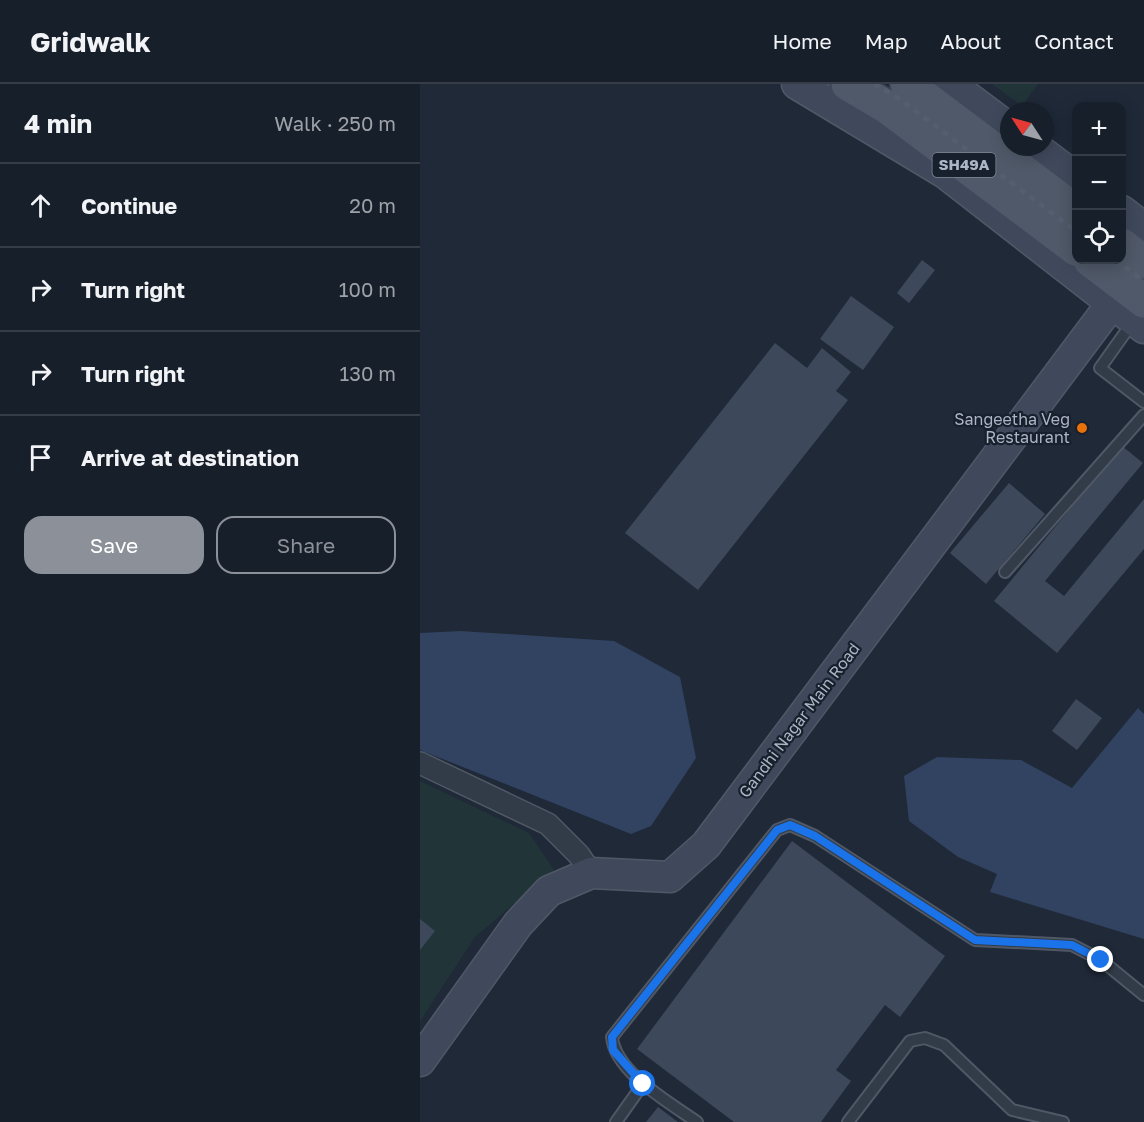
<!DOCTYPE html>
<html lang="en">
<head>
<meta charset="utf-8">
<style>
  :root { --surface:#171f2a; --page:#242c36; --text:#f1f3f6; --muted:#9ea2a8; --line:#363d47; --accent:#8c9099 }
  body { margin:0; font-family:"Golos Text",sans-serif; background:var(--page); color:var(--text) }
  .controls { position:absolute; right:18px; top:18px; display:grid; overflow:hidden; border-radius:12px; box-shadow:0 3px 15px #0003 }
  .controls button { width:54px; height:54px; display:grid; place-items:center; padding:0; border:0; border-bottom:2px solid var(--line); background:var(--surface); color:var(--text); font:30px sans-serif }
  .compass { position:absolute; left:580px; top:18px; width:54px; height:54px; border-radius:50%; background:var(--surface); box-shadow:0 3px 15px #0003; rotate:306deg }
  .stop { position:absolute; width:18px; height:18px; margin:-14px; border:4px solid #1a73e8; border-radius:50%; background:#fff }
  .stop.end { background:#1a73e8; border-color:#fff; box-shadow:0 2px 6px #0008 }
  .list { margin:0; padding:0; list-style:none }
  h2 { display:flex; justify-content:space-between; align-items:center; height:78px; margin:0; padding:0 24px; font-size:26px }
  h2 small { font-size:20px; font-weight:400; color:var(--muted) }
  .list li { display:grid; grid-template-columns:39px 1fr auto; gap:18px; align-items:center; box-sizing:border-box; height:84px; padding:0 24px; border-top:2px solid var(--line) }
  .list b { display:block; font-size:22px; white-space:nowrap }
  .list em { font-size:20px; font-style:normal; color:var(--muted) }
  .actions { display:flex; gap:12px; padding:18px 24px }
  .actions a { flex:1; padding:14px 0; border:2px solid var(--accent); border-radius:18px; text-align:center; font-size:21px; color:var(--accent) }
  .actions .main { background:var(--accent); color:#fff }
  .icon { flex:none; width:33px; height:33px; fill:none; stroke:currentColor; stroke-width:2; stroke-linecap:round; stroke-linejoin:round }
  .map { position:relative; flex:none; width:724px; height:1038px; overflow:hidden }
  header { display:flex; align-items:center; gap:36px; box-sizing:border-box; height:84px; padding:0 30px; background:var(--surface); border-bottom:2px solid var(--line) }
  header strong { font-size:28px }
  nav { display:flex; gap:33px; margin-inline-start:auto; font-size:21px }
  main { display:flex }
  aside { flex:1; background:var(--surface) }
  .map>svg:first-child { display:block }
  .green { fill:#213539 }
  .water { fill:#314360 }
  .building { fill:#3d485a }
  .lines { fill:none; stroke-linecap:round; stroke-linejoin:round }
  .lane-casing { stroke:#505866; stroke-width:14 }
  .street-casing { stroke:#505866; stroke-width:24 }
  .secondary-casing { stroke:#505866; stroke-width:33 }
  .primary-casing { stroke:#3c4452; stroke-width:36 }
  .lane { stroke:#323b48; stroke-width:10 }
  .street { stroke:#323b48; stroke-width:21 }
  .secondary { stroke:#40495c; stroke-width:30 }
  .primary { stroke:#505969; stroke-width:33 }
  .rail { stroke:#545e70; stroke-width:4.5; stroke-dasharray:6 6; stroke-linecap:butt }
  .route { stroke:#1a73e8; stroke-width:8 }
  .food-dot { fill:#e8710a; stroke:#18202d; stroke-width:2 }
  .labels { text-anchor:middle; stroke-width:4.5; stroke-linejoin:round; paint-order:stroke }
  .shield { fill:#18202d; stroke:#808897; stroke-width:1.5 }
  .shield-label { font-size:15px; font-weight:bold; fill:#acb5c5 }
  .poi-label { font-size:16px; fill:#acb5c5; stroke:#18202d; text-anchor:end }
  .street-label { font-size:16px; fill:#acb5c5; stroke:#18202d }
</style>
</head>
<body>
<header>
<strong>Gridwalk</strong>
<nav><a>Home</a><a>Map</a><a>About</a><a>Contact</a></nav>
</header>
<main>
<aside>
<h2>4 min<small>Walk · 250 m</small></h2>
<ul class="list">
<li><svg class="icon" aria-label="ahead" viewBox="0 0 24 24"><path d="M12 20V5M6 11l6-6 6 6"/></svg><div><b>Continue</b></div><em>20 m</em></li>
<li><svg class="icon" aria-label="right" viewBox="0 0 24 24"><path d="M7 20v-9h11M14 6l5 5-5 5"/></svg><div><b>Turn right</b></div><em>100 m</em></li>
<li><svg class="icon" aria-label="right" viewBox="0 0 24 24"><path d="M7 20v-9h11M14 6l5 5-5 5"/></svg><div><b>Turn right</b></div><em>130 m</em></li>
<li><svg class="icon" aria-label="arrive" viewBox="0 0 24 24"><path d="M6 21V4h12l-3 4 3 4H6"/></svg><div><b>Arrive at destination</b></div></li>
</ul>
<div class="actions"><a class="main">Save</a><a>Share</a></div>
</aside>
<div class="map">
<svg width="724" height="1038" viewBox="0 0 724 1038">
  <rect width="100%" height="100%" fill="#1f2938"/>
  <g class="green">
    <path d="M572,0H618L602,22Z"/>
    <path d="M0,697L109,749L134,786L55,853L0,937Z"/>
  </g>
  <g class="water">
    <path d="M41,547L194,557L260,593L276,674L231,742L211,750L0,666V549Z"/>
    <path d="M718,624L724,630V855L570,808L577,790L538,773L489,737L484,692L517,673L601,676L652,704Z"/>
  </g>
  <g class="building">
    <path d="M502,176L515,186L489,219L477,209Z"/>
    <path d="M431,212L474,243L443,286L400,255Z"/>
    <path d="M355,259L387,284L402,264L431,288L416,307L428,316L278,506L205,449Z"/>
    <path d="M702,362L723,379L625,497L644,512L724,415V465L637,569L574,517Z"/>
    <path d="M589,399L625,430L566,500L530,469Z"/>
    <path d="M656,615L682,634L657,666L632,647Z"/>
    <path d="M372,757L525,872L480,933L465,921L416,986L431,997L401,1038H314L217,965Z"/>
    <path d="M0,835L15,847L0,866Z"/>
    <path d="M238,1023L258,1038H226Z"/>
  </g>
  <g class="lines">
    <defs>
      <g id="lane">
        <path d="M712,239L680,284L724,318"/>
        <path d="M585,488L724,331"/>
        <path d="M196,1038L223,1000"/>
        <path d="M277,1038C250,1019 195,988 192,953L357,746L370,741L395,752L555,856L652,861L681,876L724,911"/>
        <path d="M428,1038L490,957L505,954L524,961L592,1026L643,1038"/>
      </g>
      <path id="street" d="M0,679L128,740L159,771L171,789"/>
      <g id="secondary">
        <path d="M377,0L525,89L724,244"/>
        <path d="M530,0L589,44"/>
        <path d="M615,63L656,94"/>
        <path d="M702,127L724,144"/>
        <path d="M0,977L98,840L129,807L171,789L250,793L286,761L705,202"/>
      </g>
      <g id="primary">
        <path d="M428,0L467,23L656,165"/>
        <path d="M487,0L656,127"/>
        <path d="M702,161L724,178"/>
        <path d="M670,176L724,217"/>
      </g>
    </defs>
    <use href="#lane" class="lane-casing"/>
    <use href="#street" class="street-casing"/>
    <use href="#secondary" class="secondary-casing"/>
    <use href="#primary" class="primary-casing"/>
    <use href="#lane" class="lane"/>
    <use href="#street" class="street"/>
    <use href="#secondary" class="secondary"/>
    <use href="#primary" class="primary"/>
    <g class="rail">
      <path d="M454,0L478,14L656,147"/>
      <path d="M695,176L724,197"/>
    </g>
  </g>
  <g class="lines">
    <path class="route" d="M223,1000L193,966L192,953L357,746L370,741L395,752L555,856L652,861L681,876"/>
  </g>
  <circle class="food-dot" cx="662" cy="344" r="6"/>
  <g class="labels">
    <rect class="shield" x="512.5" y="69" width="63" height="24" rx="4.5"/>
    <g class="shield-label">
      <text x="544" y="86">SH49A</text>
    </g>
    <g class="poi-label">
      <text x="650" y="341">Sangeetha Veg<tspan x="650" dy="18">Restaurant</tspan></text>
    </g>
    <g class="street-label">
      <text transform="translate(379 636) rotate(-53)" y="6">Gandhi Nagar Main Road</text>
    </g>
  </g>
</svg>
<div class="controls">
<button>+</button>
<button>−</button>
<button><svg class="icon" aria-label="locate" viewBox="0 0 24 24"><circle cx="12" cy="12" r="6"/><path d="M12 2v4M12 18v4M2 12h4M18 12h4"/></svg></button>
</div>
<svg class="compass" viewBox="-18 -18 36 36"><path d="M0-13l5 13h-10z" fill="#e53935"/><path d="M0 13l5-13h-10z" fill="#9ea2a8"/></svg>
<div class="stop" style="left:223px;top:1000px"></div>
<div class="stop end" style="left:681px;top:876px"></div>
</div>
</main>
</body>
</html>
